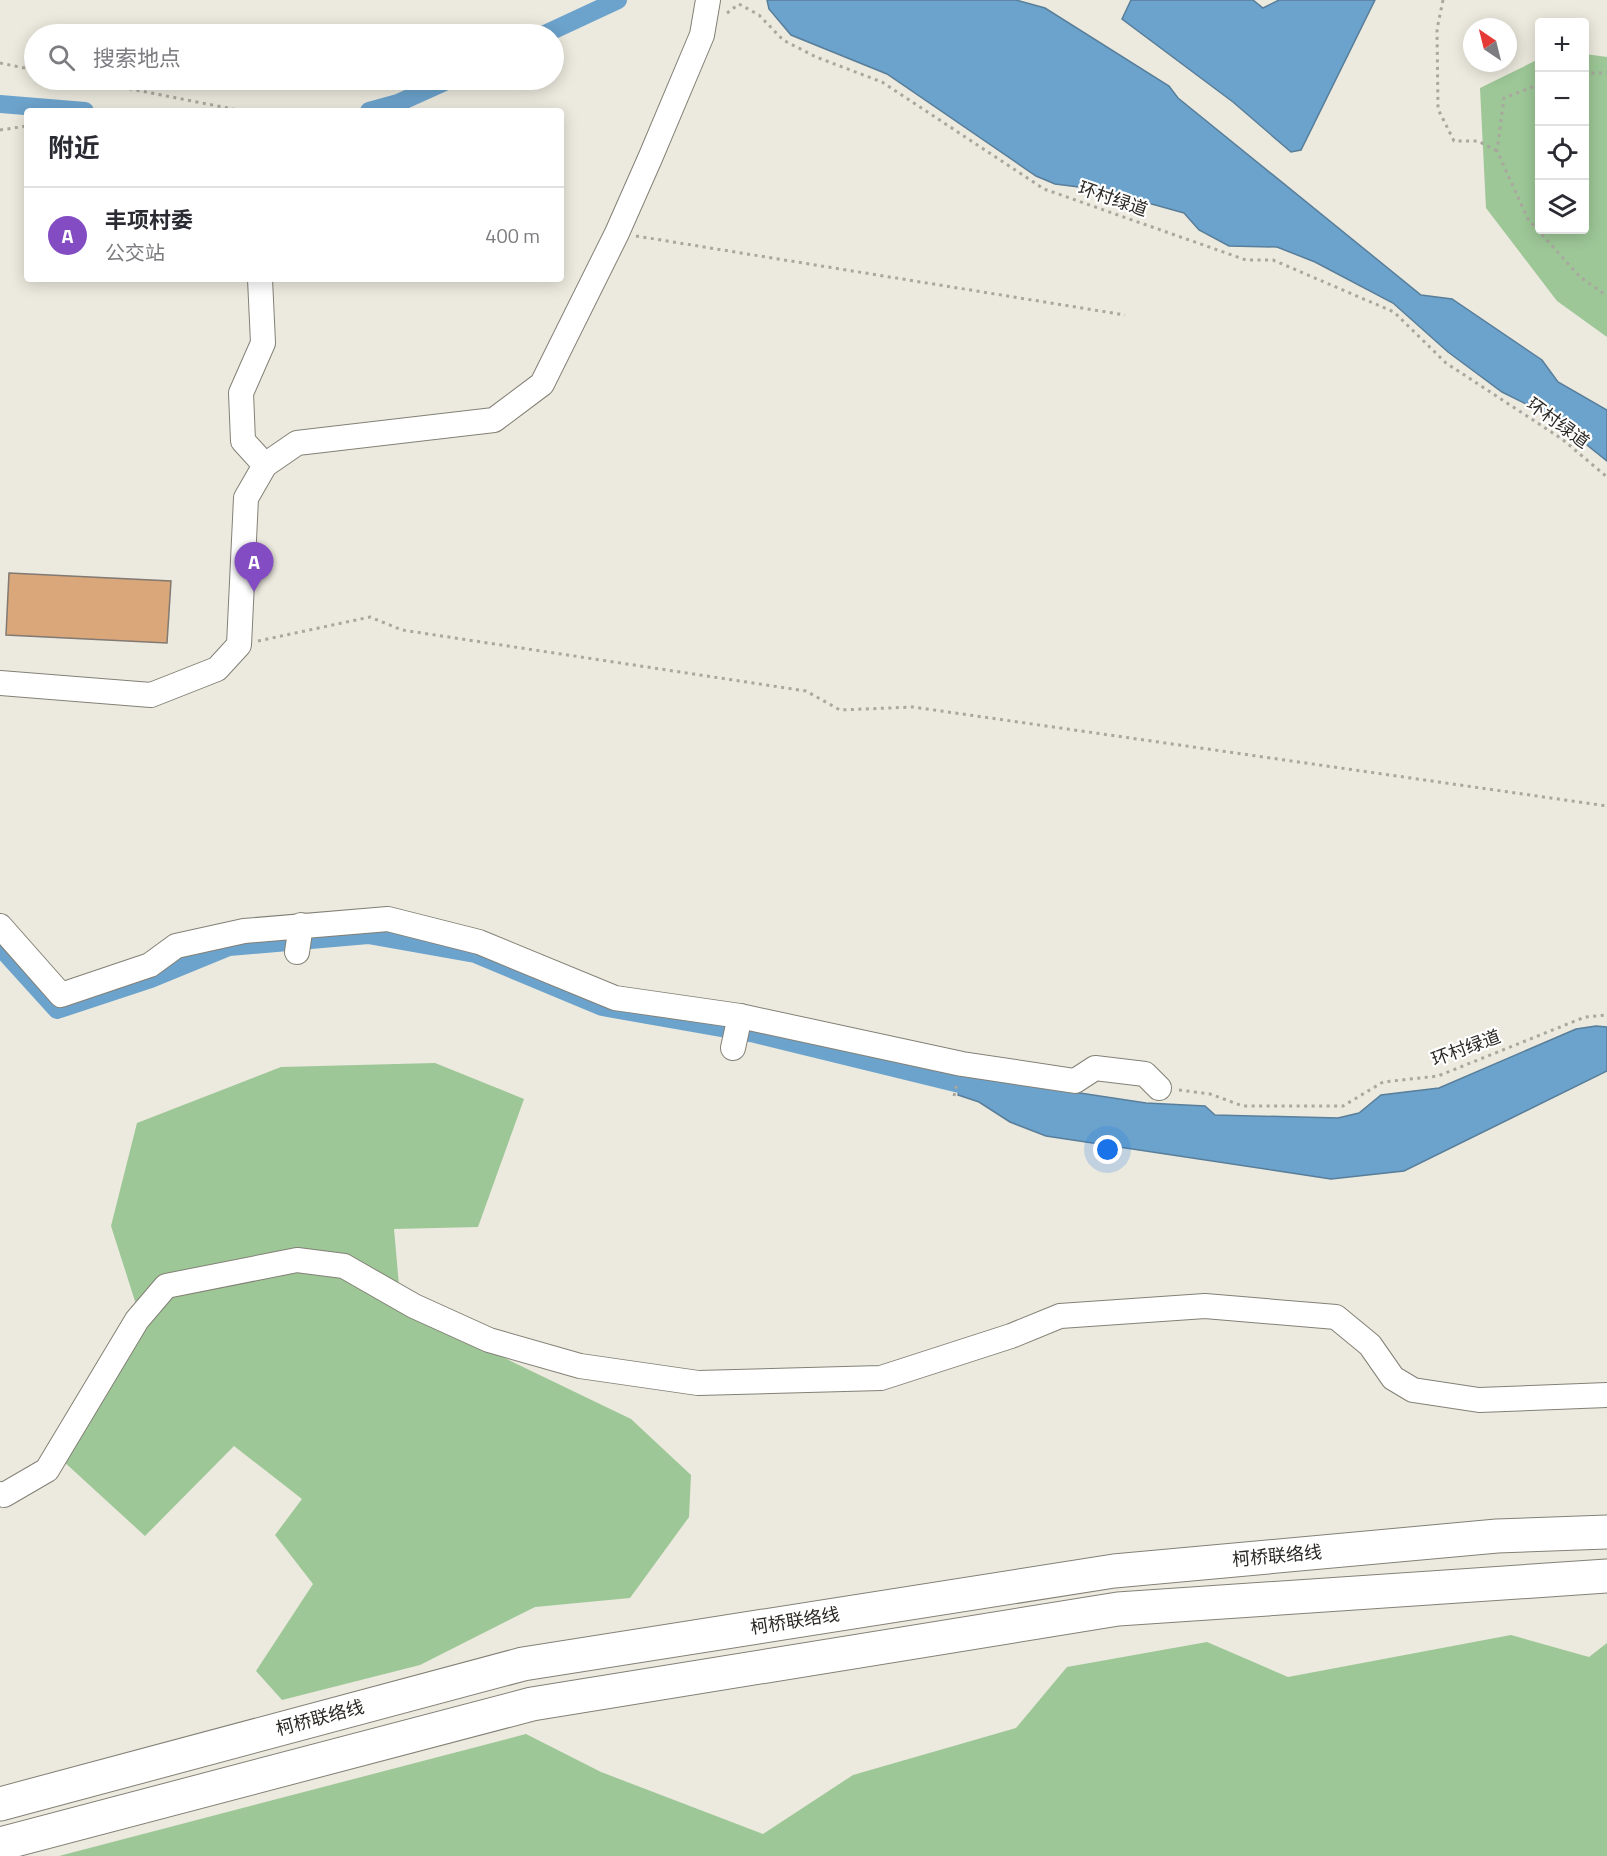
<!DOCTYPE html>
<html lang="zh">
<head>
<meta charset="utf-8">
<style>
  :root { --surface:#fff; --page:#f7f7f7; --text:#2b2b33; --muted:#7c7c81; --line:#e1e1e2; --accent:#834cc3 }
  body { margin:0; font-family:"Titillium Web","Noto Sans SC",sans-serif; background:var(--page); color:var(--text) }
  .controls { position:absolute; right:18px; top:18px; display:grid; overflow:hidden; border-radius:6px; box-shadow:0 3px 15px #0003 }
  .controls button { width:54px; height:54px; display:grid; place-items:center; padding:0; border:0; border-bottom:2px solid var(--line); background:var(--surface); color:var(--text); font:30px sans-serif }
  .compass { position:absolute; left:1463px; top:18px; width:54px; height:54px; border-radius:50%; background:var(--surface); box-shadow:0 3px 15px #0003; rotate:325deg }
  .you { position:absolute; left:1108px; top:1150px; width:21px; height:21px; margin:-15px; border:4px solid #fff; border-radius:50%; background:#1a73e8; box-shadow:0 0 0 9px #1a73e833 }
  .badge { display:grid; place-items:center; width:39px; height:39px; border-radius:50%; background:var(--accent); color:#fff; font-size:20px; font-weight:700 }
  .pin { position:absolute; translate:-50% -50px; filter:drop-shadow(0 2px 3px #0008) }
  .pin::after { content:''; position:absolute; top:32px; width:21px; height:18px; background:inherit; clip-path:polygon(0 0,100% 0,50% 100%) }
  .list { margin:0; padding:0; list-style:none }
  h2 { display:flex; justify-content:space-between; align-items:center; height:78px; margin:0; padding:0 24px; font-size:26px }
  h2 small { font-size:20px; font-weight:400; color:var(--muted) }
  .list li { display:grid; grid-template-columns:39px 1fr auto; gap:18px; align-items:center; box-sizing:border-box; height:96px; padding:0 24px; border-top:2px solid var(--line) }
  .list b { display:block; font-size:22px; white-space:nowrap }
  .list p { margin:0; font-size:20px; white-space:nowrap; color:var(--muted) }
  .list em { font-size:20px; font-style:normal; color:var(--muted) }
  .icon { flex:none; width:33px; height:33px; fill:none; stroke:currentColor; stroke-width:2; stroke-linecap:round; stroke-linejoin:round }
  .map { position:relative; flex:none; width:1607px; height:1856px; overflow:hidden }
  .search { position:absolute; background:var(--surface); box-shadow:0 3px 15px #0003; left:24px; top:24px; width:540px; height:66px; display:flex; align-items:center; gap:15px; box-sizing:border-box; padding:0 21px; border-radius:33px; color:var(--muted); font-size:22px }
  .panel { position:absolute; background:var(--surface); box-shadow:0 3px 15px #0003; left:24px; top:108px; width:540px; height:174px; border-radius:6px }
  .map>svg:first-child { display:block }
  .green { fill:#9dc797 }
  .water { fill:#6ca3cc; stroke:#587e9a; stroke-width:1.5 }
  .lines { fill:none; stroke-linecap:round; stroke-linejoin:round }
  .canal { stroke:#6ca3cc; stroke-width:18 }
  .building { fill:#d9a77a; stroke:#817972; stroke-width:1.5 }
  .minor-casing { stroke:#838076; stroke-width:26 }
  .highway-casing { stroke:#838076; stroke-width:35 }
  .path { stroke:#a9a79e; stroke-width:3; stroke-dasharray:3 4.5; stroke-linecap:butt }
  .minor { stroke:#fff; stroke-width:24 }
  .highway { stroke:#fff; stroke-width:33 }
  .labels { text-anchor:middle; stroke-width:4.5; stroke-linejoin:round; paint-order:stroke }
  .street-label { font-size:18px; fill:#2b2925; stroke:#fff }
</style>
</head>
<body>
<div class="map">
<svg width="1607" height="1856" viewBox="0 0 1607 1856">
  <rect width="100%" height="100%" fill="#ece9de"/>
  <g class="green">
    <path d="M1585,54L1607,57V337L1557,301L1486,208L1480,88L1539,59L1540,230H1584Z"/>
    <path d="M435,1063L524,1099L478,1227L394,1229L401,1308L631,1419L691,1475L689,1517L630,1598L535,1607L420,1665L282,1700L256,1671L313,1584L275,1535L302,1499L234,1446L145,1536L62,1460L141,1320L111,1226L137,1123L281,1067Z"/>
    <path d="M1511,1635L1589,1657L1607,1643V1856H59L526,1734L601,1772L763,1834L853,1775L1016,1728L1067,1667L1207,1642L1288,1677Z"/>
  </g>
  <g class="water">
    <path d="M767,0H1016L1045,8L1169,86L1178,98L1421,295L1452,299L1542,360L1558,382L1607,410V461L1572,433L1566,424L1502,392L1448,352L1393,303L1315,262L1277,247L1229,246L1199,230L1184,213L1141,201L1123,204L1113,202L1079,187L1055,184L1036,176L887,74L791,35L769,9Z"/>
    <path d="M1131,0H1253L1263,8L1279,0H1375L1301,150L1291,152L1233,102L1122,19Z"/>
    <path d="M1596,1026L1607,1027V1071L1404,1171L1331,1179L1046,1136L1010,1122L979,1102L958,1095L964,1070L1027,1085L1146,1103L1205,1106L1215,1115L1338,1118L1359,1113L1381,1095L1439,1088L1576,1029Z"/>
  </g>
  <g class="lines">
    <g class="canal">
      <path d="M545,34L618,0"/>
      <path d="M0,104L85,111"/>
      <path d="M369,111L398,103L449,80"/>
      <path d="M0,947L57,1010L151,979L229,947L368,935L475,954L602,1007L755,1034L984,1090"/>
    </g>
  </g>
  <path class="building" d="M9,573L171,581L167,643L6,635Z"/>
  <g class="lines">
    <defs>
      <g id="minor">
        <path d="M260,279L263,343L241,393L243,441L265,465"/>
        <path d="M0,683L151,695L217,669L239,645L246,498L265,465L297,443L494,420L542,384L617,233L651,156L702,35L708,0"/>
        <path d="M0,926L61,995L150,965L176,946L244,931L388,919L479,942L615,998L740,1016L962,1064L1075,1081L1095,1068L1145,1074L1159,1088"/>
        <path d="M297,952L301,925"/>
        <path d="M733,1048L740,1016"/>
        <path d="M0,1494L4,1495L47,1470L137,1320L166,1286L297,1260L344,1266L414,1306L489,1340L580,1366L698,1383L881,1378L1011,1336L1060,1316L1205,1306L1336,1317L1370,1345L1393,1378L1413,1390L1479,1400L1607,1395"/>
      </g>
      <g id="highway">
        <path d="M0,1804L523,1664L1114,1571L1497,1536L1607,1532"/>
        <path d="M0,1844L532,1704L1118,1609L1607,1576"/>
      </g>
    </defs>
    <use href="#minor" class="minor-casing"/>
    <use href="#highway" class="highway-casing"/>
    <g class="path">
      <path d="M1443,0L1437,29L1438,109L1454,141H1478L1497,151"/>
      <path d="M727,13L739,4L759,15L783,40L816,57L882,82L1044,189L1246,260H1273L1394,312L1446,363L1562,439L1607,477"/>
      <path d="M0,63L34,70"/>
      <path d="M1584,73H1607"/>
      <path d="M85,80L243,111"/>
      <path d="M1540,84L1504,98L1497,151L1528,219L1580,277L1607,296"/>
      <path d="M0,130L27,126"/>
      <path d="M636,236L1125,315"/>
      <path d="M258,641L370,617L402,630L806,691L840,710L913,707L1607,806"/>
      <path d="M1179,1090L1210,1094L1243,1106H1343L1383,1082L1438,1076L1585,1017L1607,1015"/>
      <path d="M954,1096L957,1084"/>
    </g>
    <use href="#minor" class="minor"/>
    <use href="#highway" class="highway"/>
  </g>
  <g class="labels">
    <g class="street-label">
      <text transform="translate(1113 199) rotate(19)" y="6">环村绿道</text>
      <text transform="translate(1558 423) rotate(36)" y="6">环村绿道</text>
      <text transform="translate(1466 1048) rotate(-20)" y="6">环村绿道</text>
      <text transform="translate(1277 1556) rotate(-5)" y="6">柯桥联络线</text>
      <text transform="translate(795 1621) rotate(-9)" y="6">柯桥联络线</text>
      <text transform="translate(320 1718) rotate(-15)" y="6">柯桥联络线</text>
    </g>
  </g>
</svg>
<div class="controls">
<button>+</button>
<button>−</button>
<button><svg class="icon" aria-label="locate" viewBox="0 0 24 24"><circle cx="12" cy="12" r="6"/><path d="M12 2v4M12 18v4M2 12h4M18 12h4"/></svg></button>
<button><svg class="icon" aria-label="layers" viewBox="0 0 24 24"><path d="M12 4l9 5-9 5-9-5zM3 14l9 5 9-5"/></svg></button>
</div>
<svg class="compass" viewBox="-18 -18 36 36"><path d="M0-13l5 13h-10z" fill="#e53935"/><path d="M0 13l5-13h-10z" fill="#7c7c81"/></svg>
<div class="you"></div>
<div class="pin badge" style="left:254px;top:592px">A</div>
<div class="search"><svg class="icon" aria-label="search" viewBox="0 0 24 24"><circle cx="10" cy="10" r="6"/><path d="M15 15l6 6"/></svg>搜索地点</div>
<section class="panel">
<h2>附近<small></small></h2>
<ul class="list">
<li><span class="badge">A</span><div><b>丰项村委</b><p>公交站</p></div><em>400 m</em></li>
</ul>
</section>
</div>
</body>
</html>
